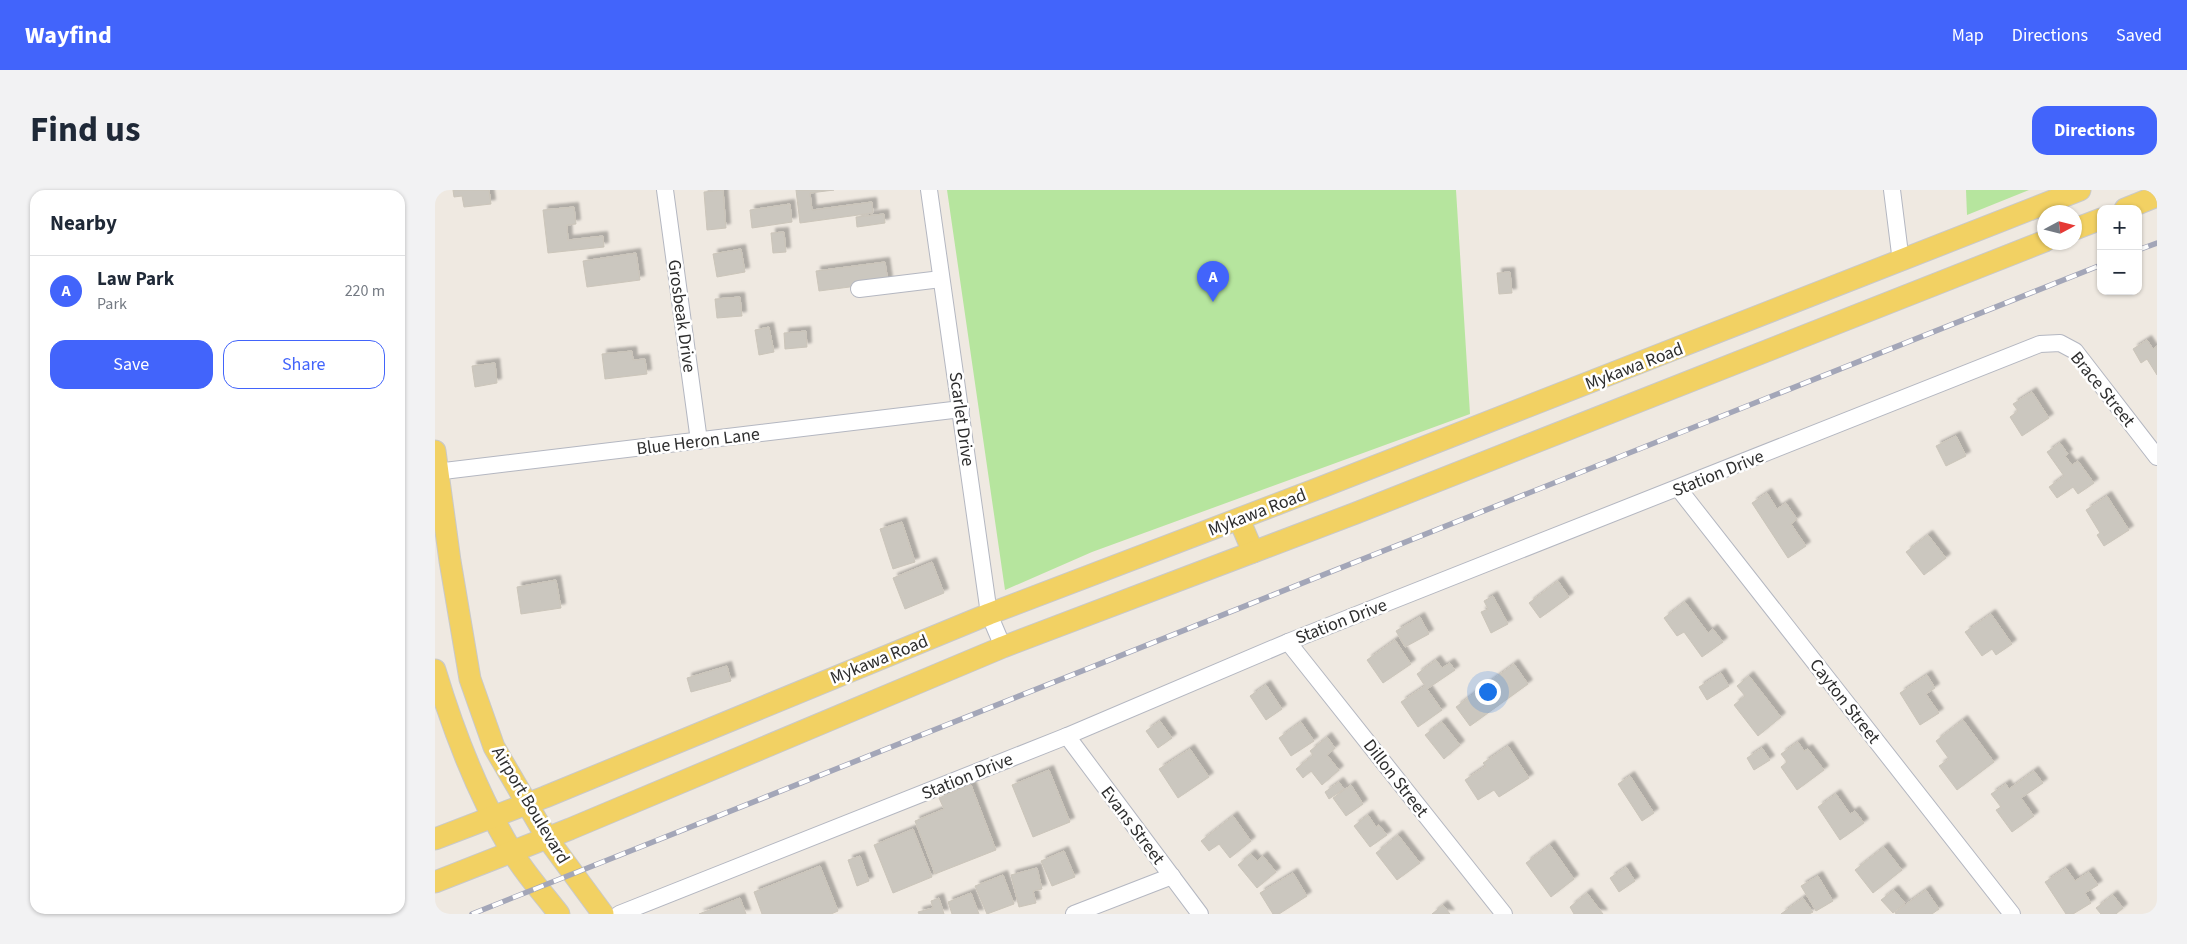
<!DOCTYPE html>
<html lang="en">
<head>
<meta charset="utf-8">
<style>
  :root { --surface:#fff; --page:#f2f2f3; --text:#1f2937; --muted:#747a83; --line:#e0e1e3; --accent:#4264fb }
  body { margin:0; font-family:"Source Sans 3",sans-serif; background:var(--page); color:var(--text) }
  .controls { position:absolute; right:15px; top:15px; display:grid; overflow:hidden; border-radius:10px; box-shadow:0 1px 4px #0004 }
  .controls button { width:45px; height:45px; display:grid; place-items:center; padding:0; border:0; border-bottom:1px solid var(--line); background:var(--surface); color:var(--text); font:25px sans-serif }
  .compass { position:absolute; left:1602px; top:15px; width:45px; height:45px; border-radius:50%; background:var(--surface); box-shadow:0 1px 4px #0004; rotate:83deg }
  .you { position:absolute; left:1052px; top:501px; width:18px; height:18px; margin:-12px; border:4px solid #fff; border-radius:50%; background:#1a73e8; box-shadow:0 0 0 8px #1a73e833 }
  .badge { display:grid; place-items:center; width:32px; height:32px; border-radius:50%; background:var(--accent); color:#fff; font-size:16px; font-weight:700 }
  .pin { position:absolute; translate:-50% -41px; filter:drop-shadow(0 1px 2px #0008) }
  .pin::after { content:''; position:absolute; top:26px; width:18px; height:15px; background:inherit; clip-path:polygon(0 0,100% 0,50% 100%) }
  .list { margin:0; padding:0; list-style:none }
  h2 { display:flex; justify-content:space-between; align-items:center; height:65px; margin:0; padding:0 20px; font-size:21px }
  h2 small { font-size:16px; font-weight:400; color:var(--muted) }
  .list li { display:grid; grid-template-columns:32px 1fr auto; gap:15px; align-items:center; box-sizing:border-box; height:70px; padding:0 20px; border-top:1px solid var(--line) }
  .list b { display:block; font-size:19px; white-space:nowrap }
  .list p { margin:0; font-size:16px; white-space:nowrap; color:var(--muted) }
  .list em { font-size:16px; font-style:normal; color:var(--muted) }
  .actions { display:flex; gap:10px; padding:15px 20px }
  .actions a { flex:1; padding:11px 0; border:1px solid var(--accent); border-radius:15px; text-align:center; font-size:18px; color:var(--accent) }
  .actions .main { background:var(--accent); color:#fff }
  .map { position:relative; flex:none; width:1722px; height:724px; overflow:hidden; border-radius:15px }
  header { display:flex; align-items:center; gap:30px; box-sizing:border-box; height:70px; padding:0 25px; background:var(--accent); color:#fff }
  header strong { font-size:24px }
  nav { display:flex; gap:28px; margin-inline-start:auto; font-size:18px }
  .intro { display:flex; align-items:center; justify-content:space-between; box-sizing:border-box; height:120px; padding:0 30px }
  h1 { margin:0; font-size:35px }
  .button { padding:12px 22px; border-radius:15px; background:var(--accent); color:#fff; font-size:18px; font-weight:700 }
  main { display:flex; gap:30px; padding:0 30px }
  aside { flex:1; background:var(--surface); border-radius:15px; box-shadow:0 1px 4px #0004 }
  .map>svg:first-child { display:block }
  .green { fill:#b6e59e }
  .building { fill:#cbc7bf; stroke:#cbc5ba; filter:url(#shadow) }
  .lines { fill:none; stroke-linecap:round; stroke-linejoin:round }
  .minor-casing { stroke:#b4b7c1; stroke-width:18 }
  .major-casing { stroke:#c9c9c9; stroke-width:23 }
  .minor { stroke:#fff; stroke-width:16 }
  .major { stroke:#f2d163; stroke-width:21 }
  .rail-casing { stroke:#a3a6b8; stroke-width:5.5 }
  .rail { stroke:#fff; stroke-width:4; stroke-dasharray:11; stroke-linecap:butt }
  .labels { text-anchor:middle; stroke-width:5; stroke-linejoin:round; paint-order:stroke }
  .street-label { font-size:18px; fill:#2e2e2e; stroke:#fff }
</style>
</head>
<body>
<header>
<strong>Wayfind</strong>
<nav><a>Map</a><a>Directions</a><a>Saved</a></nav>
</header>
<div class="intro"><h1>Find us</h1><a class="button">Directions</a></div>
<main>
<aside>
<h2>Nearby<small></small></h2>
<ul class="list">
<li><span class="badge">A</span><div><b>Law Park</b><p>Park</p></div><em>220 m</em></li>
</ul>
<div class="actions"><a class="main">Save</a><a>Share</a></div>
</aside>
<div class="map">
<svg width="1722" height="724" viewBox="0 0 1722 724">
  <defs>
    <filter id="shadow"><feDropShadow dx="4.5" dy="-4.5" stdDeviation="1" flood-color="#0004"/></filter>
  </defs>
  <rect width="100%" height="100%" fill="#efe9e1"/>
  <g class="green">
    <path d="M512,0H1021L1035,224L657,362L570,400Z"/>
    <path d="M1531,0H1594L1532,25Z"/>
  </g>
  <g class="building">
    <path d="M18,0H54L56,14L29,17L27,6L19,7Z"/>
    <path d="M288,0L291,38L272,40L269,2Z"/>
    <path d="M361,0H399L375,3L377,20L437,12L438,23L365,33Z"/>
    <path d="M355,14L357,32L317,38L315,20Z"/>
    <path d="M139,17L141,34L132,35L133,50L168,46L169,57L113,63L108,20Z"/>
    <path d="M449,24L450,33L422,37L421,27Z"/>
    <path d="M349,42L351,62L338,63L336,43Z"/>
    <path d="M306,59L310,82L282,87L278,64Z"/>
    <path d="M201,63L205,90L152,97L148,71Z"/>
    <path d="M450,72L453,92L384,101L381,81Z"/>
    <path d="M1075,82L1077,103L1064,104L1062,83Z"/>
    <path d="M305,107L307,126L282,128L280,109Z"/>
    <path d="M334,137L339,162L324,165L320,140Z"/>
    <path d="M371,141L372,157L350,159L349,143Z"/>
    <path d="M1712,150L1718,159L1722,156V185L1712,169L1706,173L1698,159Z"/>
    <path d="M197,161L198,170L210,169L212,184L170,189L167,164Z"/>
    <path d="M60,173L62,193L40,197L37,176Z"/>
    <path d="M1597,202L1614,228L1587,246L1575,227L1583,221L1578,214Z"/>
    <path d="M1521,246L1531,266L1511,276L1501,256Z"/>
    <path d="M1625,253L1633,264L1630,266L1637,275L1643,271L1659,293L1643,304L1638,297L1622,308L1614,297L1629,286L1612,262Z"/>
    <path d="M1332,303L1342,319L1351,313L1362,329L1356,334L1371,356L1353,368L1317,313Z"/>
    <path d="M1672,306L1694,340L1669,356L1662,345L1665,343L1651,320Z"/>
    <path d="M467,332L480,372L458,379L445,339Z"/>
    <path d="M1493,345L1511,368L1489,385L1471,362Z"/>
    <path d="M497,372L509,403L470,419L458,388Z"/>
    <path d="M121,390L126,418L86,424L82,397Z"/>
    <path d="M1123,391L1134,407L1105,428L1094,413Z"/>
    <path d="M1058,406L1073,434L1056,443L1046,422L1053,419L1049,411Z"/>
    <path d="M1250,412L1273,443L1278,439L1288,452L1267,467L1249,442L1242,446L1229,428Z"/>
    <path d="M1556,424L1577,454L1561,465L1557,459L1547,466L1530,442Z"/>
    <path d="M985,427L994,444L970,457L961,441Z"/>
    <path d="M960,450L976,474L948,493L932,470Z"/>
    <path d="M1001,470L1007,478L1015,473L1020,480L992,499L1007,520L983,537L966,512L990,496L982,484Z"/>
    <path d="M1079,474L1093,494L1035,536L1021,517Z"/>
    <path d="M292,476L296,491L256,502L252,488Z"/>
    <path d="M1286,483L1294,496L1272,510L1264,497Z"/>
    <path d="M1492,485L1500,498L1491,504L1504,523L1485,535L1465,503Z"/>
    <path d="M1314,486L1346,527L1323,546L1299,515L1310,506L1302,496Z"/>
    <path d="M831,495L847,519L831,530L815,506Z"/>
    <path d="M1528,530L1559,572L1522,600L1504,576L1514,569L1501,551Z"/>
    <path d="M725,531L737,548L723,558L711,541Z"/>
    <path d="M866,532L879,551L856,566L844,548Z"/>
    <path d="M1007,532L1025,555L1009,569L990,545Z"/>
    <path d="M892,547L900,558L892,565L904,580L887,595L876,581L868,588L861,579L878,565L875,561Z"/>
    <path d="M1363,552L1369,561L1373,559L1389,580L1362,600L1346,577L1352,572L1346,564Z"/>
    <path d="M1073,556L1094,588L1064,607L1059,600L1043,610L1030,590L1051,576L1048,573Z"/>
    <path d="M1327,558L1335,570L1319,580L1312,568Z"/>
    <path d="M755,559L774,587L743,608L724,579Z"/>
    <path d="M614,580L635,632L598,647L577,595Z"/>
    <path d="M1599,581L1608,593L1586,608L1599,626L1577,642L1561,620L1566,617L1556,604L1571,594L1574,599Z"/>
    <path d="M1195,586L1219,623L1207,631L1183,594Z"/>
    <path d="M904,592L909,599L894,609L890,602Z"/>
    <path d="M536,595L561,660L500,684L480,631L509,619L504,608Z"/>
    <path d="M916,595L928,614L911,626L898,608Z"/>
    <path d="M1401,604L1415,624L1420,621L1429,633L1405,650L1383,617Z"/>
    <path d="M933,625L941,637L944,635L952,645L935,657L919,636Z"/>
    <path d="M798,626L816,651L795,668L784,654L774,661L766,651Z"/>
    <path d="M478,639L497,687L458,703L439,655Z"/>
    <path d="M963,645L985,673L962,690L941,663Z"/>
    <path d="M1115,655L1139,689L1116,707L1091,673Z"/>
    <path d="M1449,657L1467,680L1438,703L1420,680Z"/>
    <path d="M629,661L640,687L617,696L606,671Z"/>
    <path d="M816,664L822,671L828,666L841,682L822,698L803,675Z"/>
    <path d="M425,666L434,691L422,696L413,670Z"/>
    <path d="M385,676L403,721L396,724H327L319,702Z"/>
    <path d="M1191,677L1200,691L1184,702L1175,688Z"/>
    <path d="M602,678L607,699L598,701L601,713L584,717L576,685Z"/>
    <path d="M1631,678L1640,691L1654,682L1663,695L1650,703L1656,713L1638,724H1631L1610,692Z"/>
    <path d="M858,683L872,706L844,724H838L825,703Z"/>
    <path d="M568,685L579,714L552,724L540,696Z"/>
    <path d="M1383,686L1398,711L1381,721L1366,696Z"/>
    <path d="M1459,700L1470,713L1458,723L1446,710Z"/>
    <path d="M1491,700L1504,719L1497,724H1461L1460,722Z"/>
    <path d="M536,703L544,724H517L513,712Z"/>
    <path d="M1152,703L1168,724H1139L1135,717Z"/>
    <path d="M1678,705L1688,718L1681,724H1666L1661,718Z"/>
    <path d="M305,708L311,724H264Z"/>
    <path d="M504,708L509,724H484L483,722L498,718L496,711Z"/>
    <path d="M1368,708L1378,722L1374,724H1346Z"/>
    <path d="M1008,715L1015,724H997Z"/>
  </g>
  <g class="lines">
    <defs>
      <g id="minor">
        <path d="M230,0L264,251"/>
        <path d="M494,0L554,424L568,457"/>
        <path d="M1457,0L1466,72"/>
        <path d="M424,99L506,89"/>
        <path d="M0,282L526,219"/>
        <path d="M1243,298L1577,724"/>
        <path d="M853,452L1069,724"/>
        <path d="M632,546L765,724"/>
        <path d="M184,724L632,546L853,452L1605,154L1625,153L1640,161L1722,267"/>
        <path d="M639,724L737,686"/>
      </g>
      <g id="major">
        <path d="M1690,19L1722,6"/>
        <path d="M1640,39L1666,29"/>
        <path d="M0,261L15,371L35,489L59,557L112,648L168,724"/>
        <path d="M804,329L818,362"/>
        <path d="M0,480C19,543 42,603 76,660C89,683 108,703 124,724"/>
        <path d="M0,649L110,607L554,424L887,297L1645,0"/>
        <path d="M0,692L135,639L568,457L921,323L1610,51"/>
      </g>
    </defs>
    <use href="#minor" class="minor-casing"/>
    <use href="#major" class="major-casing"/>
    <use href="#minor" class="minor"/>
    <use href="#major" class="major"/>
    <defs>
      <g id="rail">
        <path d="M1703,60L1722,53"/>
        <path d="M37,724L1666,75"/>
      </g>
    </defs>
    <use href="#rail" class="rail-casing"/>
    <use href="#rail" class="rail"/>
  </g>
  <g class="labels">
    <g class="street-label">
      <text transform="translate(247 126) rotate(82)" y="6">Grosbeak Drive</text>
      <text transform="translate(1199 176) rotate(-21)" y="6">Mykawa Road</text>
      <text transform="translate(1668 199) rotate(51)" y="6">Brace Street</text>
      <text transform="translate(527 229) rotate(82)" y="6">Scarlet Drive</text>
      <text transform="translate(263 251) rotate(-7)" y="6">Blue Heron Lane</text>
      <text transform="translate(1283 283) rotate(-22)" y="6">Station Drive</text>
      <text transform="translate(822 322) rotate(-21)" y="6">Mykawa Road</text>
      <text transform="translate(906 431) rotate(-21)" y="6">Station Drive</text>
      <text transform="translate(444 469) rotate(-22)" y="6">Mykawa Road</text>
      <text transform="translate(1410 511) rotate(52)" y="6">Cayton Street</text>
      <text transform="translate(532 586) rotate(-22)" y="6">Station Drive</text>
      <text transform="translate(961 588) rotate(52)" y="6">Dillon Street</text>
      <text transform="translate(96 615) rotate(59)" y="6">Airport Boulevard</text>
      <text transform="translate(698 635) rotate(53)" y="6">Evans Street</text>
    </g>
  </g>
</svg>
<div class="controls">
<button>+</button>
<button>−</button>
</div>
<svg class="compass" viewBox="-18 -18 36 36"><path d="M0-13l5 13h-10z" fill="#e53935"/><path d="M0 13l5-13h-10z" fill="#747a83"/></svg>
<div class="you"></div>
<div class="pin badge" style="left:778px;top:112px">A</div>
</div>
</main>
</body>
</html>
